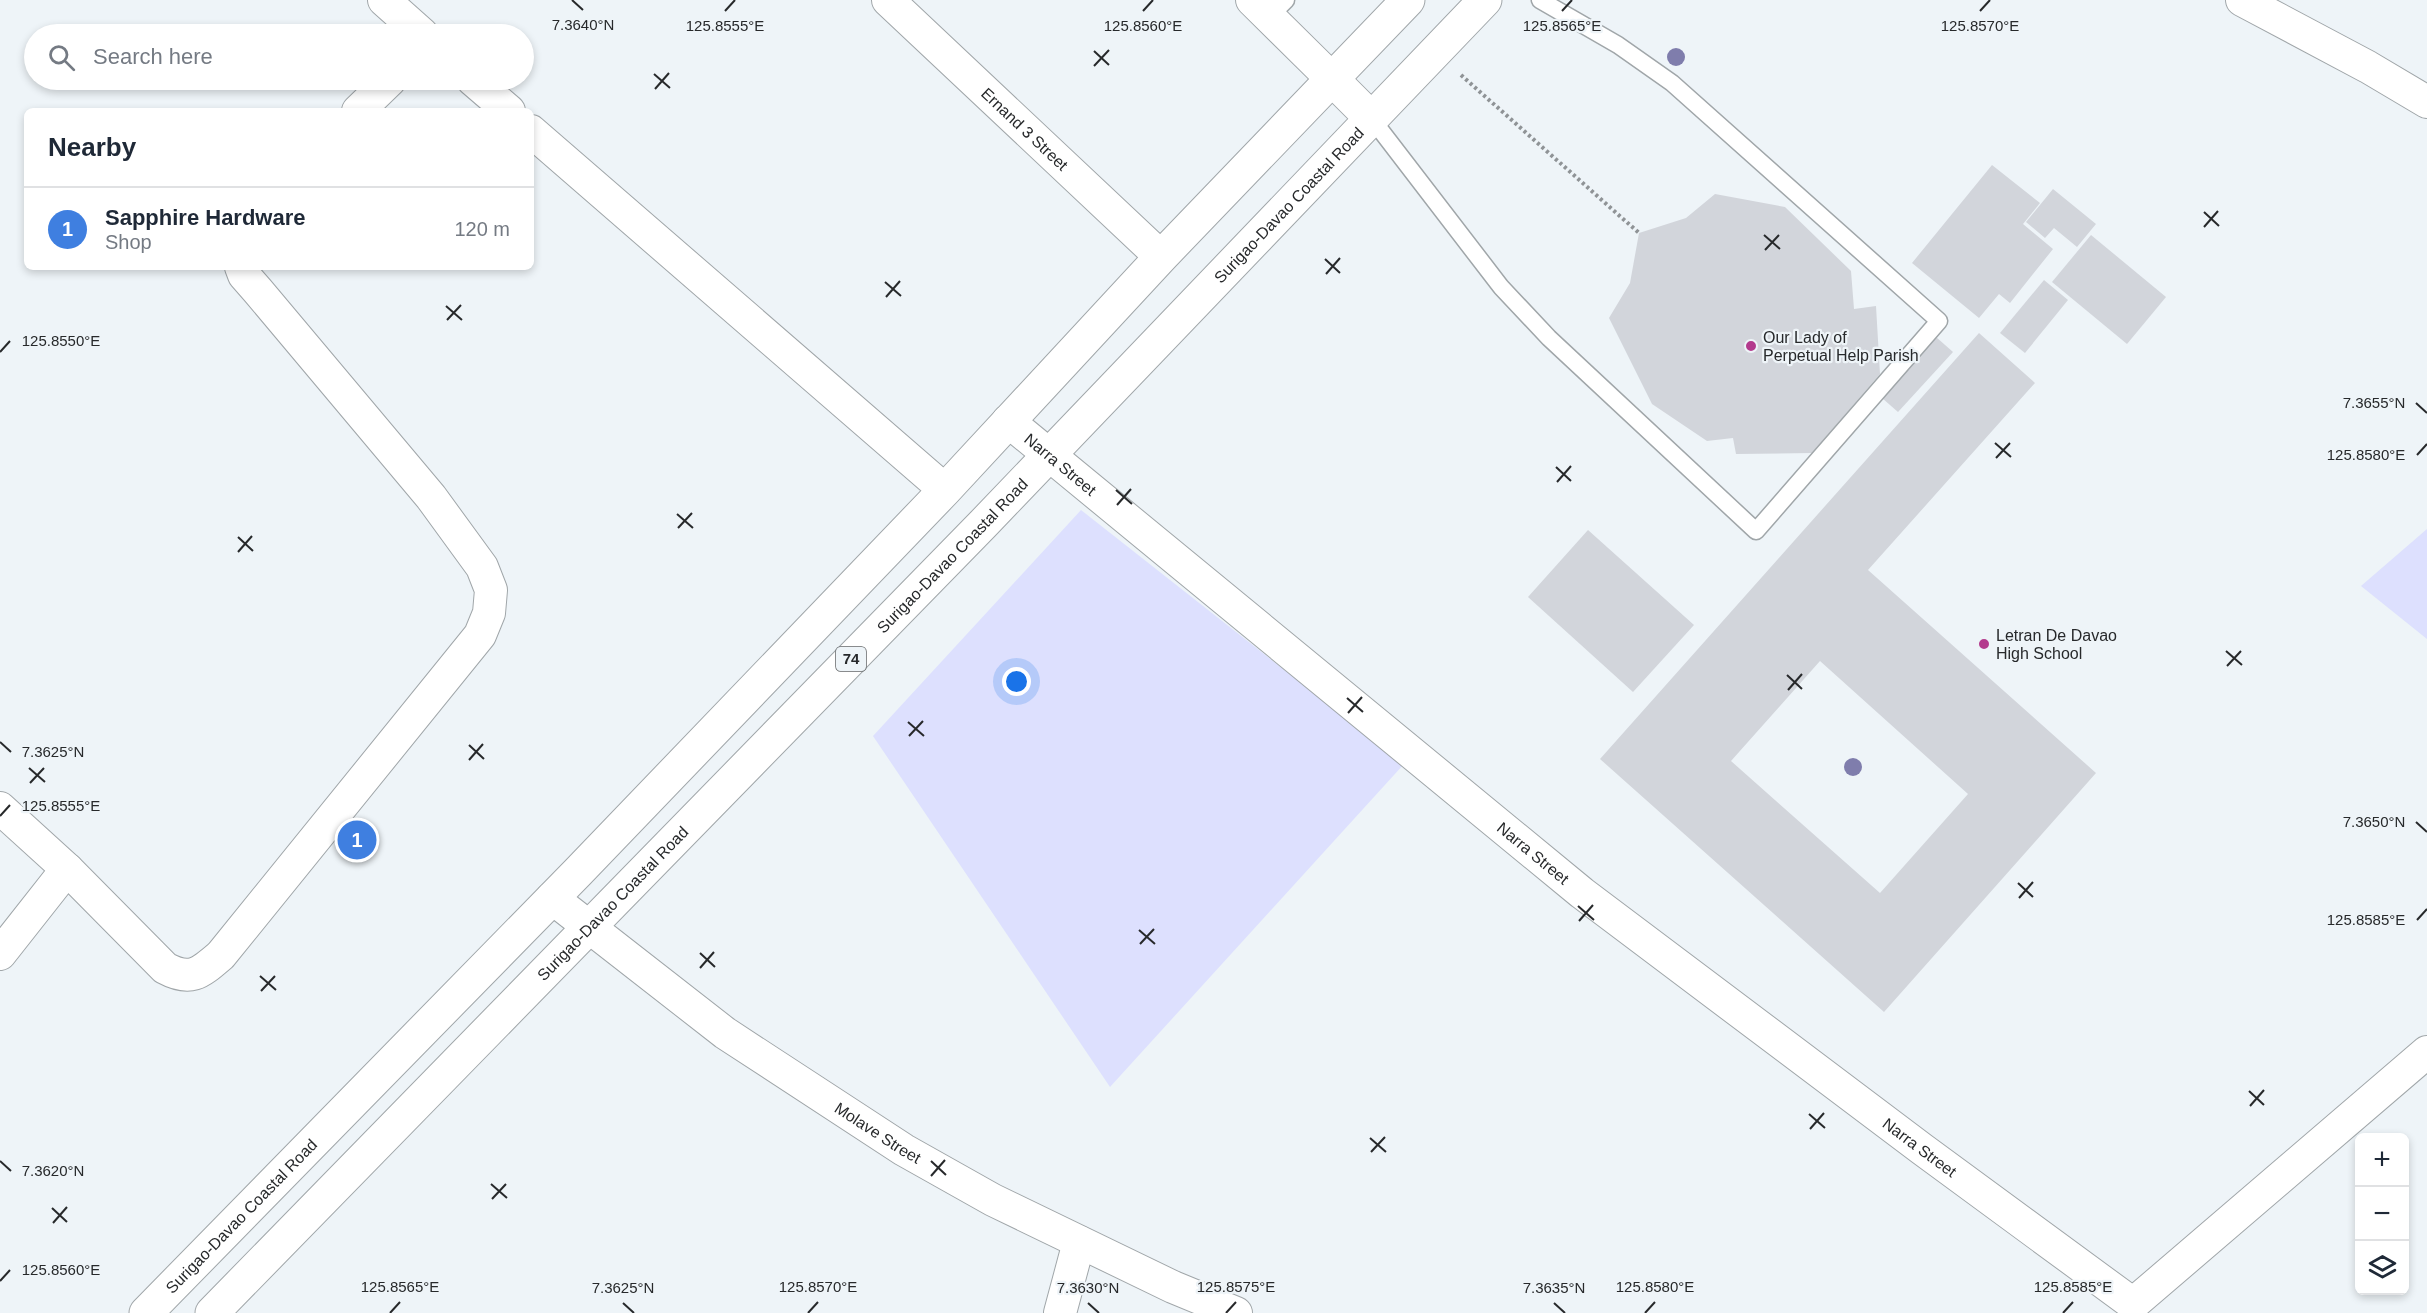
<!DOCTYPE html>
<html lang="en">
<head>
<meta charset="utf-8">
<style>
  :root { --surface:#fff; --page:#f6f6f7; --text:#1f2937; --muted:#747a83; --line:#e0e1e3; --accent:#b33a8d }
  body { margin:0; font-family:Arial,sans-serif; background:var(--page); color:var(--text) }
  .controls { position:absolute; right:18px; bottom:18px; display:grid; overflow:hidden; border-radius:9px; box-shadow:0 3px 9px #0003 }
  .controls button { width:54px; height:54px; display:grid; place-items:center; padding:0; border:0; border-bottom:2px solid var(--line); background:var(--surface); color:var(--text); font:30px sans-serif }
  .you { position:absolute; left:1017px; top:682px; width:21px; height:21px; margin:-15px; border:4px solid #fff; border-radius:50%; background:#1a73e8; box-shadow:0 0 0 9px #1a73e833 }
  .badge { display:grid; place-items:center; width:39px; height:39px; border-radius:50%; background:var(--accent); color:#fff; font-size:20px; font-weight:700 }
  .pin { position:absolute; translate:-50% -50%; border:3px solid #fff; box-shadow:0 2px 6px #0006 }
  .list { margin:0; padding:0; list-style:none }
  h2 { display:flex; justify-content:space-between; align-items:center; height:78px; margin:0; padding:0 24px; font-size:26px }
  h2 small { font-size:20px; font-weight:400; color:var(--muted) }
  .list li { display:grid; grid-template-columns:39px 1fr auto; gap:18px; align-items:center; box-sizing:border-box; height:84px; padding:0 24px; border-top:2px solid var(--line) }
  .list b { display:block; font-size:22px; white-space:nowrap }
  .list p { margin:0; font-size:20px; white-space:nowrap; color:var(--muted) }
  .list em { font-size:20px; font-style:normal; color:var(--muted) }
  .icon { flex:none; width:33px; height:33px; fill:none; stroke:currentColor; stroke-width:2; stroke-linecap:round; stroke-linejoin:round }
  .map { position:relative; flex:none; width:2427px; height:1313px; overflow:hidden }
  .search { position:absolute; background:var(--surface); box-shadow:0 3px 9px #0003; left:24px; top:24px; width:510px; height:66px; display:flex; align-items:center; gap:15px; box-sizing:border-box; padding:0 21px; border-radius:33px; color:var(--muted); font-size:22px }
  .panel { position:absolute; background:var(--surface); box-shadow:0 3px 9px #0003; left:24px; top:108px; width:510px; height:162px; border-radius:9px }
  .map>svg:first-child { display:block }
  .green { fill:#dde0fe }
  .building { fill:#d2d5db; fill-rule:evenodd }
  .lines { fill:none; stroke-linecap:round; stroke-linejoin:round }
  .lane-casing { stroke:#a0a6a9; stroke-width:19 }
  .street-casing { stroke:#a0a6a9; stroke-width:34 }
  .highway-casing { stroke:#a0a6a9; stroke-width:35 }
  .path { stroke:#8f9396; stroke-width:4; stroke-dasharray:3 3; stroke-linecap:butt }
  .lane { stroke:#fff; stroke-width:16 }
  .street { stroke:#fff; stroke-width:32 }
  .highway { stroke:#fff; stroke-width:33 }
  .tree { fill:#7f7dac }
  .ticks { fill:none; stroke:#27292b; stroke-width:2 }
  .poi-dot { fill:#b33a8d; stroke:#eef4f8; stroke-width:2 }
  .labels { text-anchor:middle; stroke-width:4.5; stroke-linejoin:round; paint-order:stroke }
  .shield { fill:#eef4f8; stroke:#636668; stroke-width:1.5 }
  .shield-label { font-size:15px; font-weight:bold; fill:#27292b }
  .street-label { font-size:16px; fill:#27292b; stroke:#eef4f8 }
  .poi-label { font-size:16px; fill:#27292b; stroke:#eef4f8; text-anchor:start }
  .ticks-label { font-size:15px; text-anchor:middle; fill:#27292b; stroke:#eef4f8; stroke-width:4.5; stroke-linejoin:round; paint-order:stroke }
</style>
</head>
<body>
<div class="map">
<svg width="2427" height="1313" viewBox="0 0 2427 1313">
  <rect width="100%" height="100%" fill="#eef4f8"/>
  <g class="green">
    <path d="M1081,510L1404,764L1110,1087L873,736Z"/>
    <path d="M2427,529V639L2361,586Z"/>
  </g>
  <g class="building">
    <path d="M1992,165L2040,203L2023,224L2053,249L2010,303L1999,294L1979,318L1912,263Z"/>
    <path d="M2053,189L2096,224L2077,247L2054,228L2045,238L2026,222Z"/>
    <path d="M1715,194L1785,207L1851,271L1854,309L1876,306L1880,374L1812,453L1736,454L1733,438L1707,441L1652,404L1609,318L1630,283L1639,233L1686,218Z"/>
    <path d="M2091,235L2166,297L2127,344L2052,282Z"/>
    <path d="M2044,280L2068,300L2025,353L2000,333Z"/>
    <path d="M1979,333L2035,383L1868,570L2096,773L1884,1012L1600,759ZM1820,661L1968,794L1880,893L1731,761Z"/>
    <path d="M1936,337L1953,352L1898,412L1882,398Z"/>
    <path d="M1588,530L1694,625L1633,692L1528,597Z"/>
  </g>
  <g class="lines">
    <defs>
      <g id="lane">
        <path d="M1269,17L1286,0"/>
        <path d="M1372,119L1501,287L1549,338L1756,531L1939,321L1672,83L1618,45L1540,0"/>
      </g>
      <g id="street">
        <path d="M384,0L422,34"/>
        <path id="s1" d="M888,0L1161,257"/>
        <path d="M1252,0L1332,79"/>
        <path d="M2242,0L2368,67L2427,102"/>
        <path d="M473,80L509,111"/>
        <path d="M358,111L390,80"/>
        <path d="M531,131L945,490"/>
        <path id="s2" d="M1008,421L1582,893L1922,1149L2133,1304L2427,1052"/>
        <path d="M0,808L67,869L165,968C191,982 200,973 221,955L480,635L489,613L491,590L482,567L431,497L258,291L244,275L241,267"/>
        <path id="s3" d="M552,898L725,1033L904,1150L993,1200L1173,1287L1236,1313"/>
        <path d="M0,954L67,869"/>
        <path d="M1060,1313L1079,1242"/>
      </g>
      <g id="highway">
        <path d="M1332,79L1372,119"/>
        <path id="s4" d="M146,1313L578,872L945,490L1161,257L1408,0"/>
        <path id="s5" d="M212,1313L983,524L1485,0"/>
      </g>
    </defs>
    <use href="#lane" class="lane-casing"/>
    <use href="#street" class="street-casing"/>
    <use href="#highway" class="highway-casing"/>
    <path class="path" d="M1461,75L1639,233"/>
    <use href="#lane" class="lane"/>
    <use href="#street" class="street"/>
    <use href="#highway" class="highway"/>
  </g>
  <g class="tree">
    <circle cx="1676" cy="57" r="9"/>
    <circle cx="1853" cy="767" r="9"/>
  </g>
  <path class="ticks" d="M572,0L583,10M725,11L735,0M1143,11L1153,0M1562,11L1572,0M1980,11L1990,0M1094,51L1109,65M1094,66L1109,50M654,74L670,88M655,89L669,73M2204,212L2219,226M2204,227L2218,211M1764,235L1780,249M1765,250L1779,235M1325,259L1340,273M1326,274L1340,258M885,282L901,296M886,297L900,281M446,306L462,320M447,320L461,305M0,352L10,341M2416,403L2427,413M1995,443L2011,457M2417,455L2427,444M1996,458L2010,443M1556,467L1571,481M1557,482L1571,466M1116,490L1132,504M1117,505L1131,489M677,514L693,528M678,528L692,513M238,537L253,551M238,552L252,536M2226,651L2242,665M2227,666L2241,651M1787,675L1802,689M1788,690L1802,674M1347,698L1363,712M1348,713L1362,697M908,722L924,736M909,736L923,721M0,742L11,752M469,745L484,759M469,760L483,744M29,768L45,782M30,783L44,768M0,816L10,805M2416,822L2427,832M2018,883L2033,897M2019,898L2033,882M1578,906L1594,920M2417,920L2427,909M1579,921L1593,905M1139,930L1155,944M1140,944L1154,929M700,953L715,967M700,968L714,952M260,976L276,990M261,991L275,976M2249,1091L2264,1105M2250,1106L2264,1090M1809,1114L1825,1128M1810,1129L1824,1113M1370,1138L1386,1152M1371,1152L1385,1137M0,1161L11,1171M931,1161L946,1175M931,1176L945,1160M491,1184L507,1198M492,1199L506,1184M52,1208L67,1222M53,1223L67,1207M0,1281L10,1270M623,1303L634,1313M1088,1303L1099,1313M1554,1303L1565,1313M390,1313L400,1302M808,1313L818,1302M1226,1313L1236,1302M1645,1313L1655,1302M2063,1313L2073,1302"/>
  <g class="poi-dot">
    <circle cx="1751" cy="346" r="6"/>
    <circle cx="1984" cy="644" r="6"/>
  </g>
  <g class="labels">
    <rect class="shield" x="836" y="647" width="30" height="24" rx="4.5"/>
    <g class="shield-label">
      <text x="851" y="664">74</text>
    </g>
    <g class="street-label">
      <text dy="6" stroke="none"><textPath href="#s1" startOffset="188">Ernand 3 Street</textPath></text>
      <text dy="6" stroke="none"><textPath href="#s5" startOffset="1545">Surigao-Davao Coastal Road</textPath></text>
      <text dy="6" stroke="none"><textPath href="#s2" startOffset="68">Narra Street</textPath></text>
      <text dy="6" stroke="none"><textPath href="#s5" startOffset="1059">Surigao-Davao Coastal Road</textPath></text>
      <text dy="6" stroke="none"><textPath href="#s2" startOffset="680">Narra Street</textPath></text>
      <text dy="6" stroke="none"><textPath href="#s5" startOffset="573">Surigao-Davao Coastal Road</textPath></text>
      <text dy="6" stroke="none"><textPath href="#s3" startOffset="402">Molave Street</textPath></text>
      <text dy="6" stroke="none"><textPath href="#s2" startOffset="1166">Narra Street</textPath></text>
      <text dy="6" stroke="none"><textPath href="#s4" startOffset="136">Surigao-Davao Coastal Road</textPath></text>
    </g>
    <g class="poi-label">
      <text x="1763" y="343">Our Lady of<tspan x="1763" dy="18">Perpetual Help Parish</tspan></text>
      <text x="1996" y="641">Letran De Davao<tspan x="1996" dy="18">High School</tspan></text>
    </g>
  </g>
  <g class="ticks-label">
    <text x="583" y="30">7.3640°N</text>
    <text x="725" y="31">125.8555°E</text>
    <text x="1562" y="31">125.8565°E</text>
    <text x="1980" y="31">125.8570°E</text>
    <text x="1143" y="31">125.8560°E</text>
    <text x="61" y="346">125.8550°E</text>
    <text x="2374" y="408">7.3655°N</text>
    <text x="2366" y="460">125.8580°E</text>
    <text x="53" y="757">7.3625°N</text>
    <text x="61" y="811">125.8555°E</text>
    <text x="2374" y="827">7.3650°N</text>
    <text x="2366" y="925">125.8585°E</text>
    <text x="53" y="1176">7.3620°N</text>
    <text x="61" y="1275">125.8560°E</text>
    <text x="400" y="1292">125.8565°E</text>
    <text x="818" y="1292">125.8570°E</text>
    <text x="1236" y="1292">125.8575°E</text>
    <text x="1655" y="1292">125.8580°E</text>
    <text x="2073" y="1292">125.8585°E</text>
    <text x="623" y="1293">7.3625°N</text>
    <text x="1088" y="1293">7.3630°N</text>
    <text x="1554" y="1293">7.3635°N</text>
  </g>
</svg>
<div class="controls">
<button>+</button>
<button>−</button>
<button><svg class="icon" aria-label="layers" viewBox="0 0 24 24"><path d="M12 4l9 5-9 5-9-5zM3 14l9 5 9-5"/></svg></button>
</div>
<div class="you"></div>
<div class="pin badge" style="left:357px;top:840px;background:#3f7fe0">1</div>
<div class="search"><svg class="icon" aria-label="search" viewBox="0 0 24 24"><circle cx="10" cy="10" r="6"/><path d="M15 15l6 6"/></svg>Search here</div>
<section class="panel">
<h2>Nearby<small></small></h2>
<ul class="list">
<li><span class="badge" style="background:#3f7fe0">1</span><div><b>Sapphire Hardware</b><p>Shop</p></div><em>120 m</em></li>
</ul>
</section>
</div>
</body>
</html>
